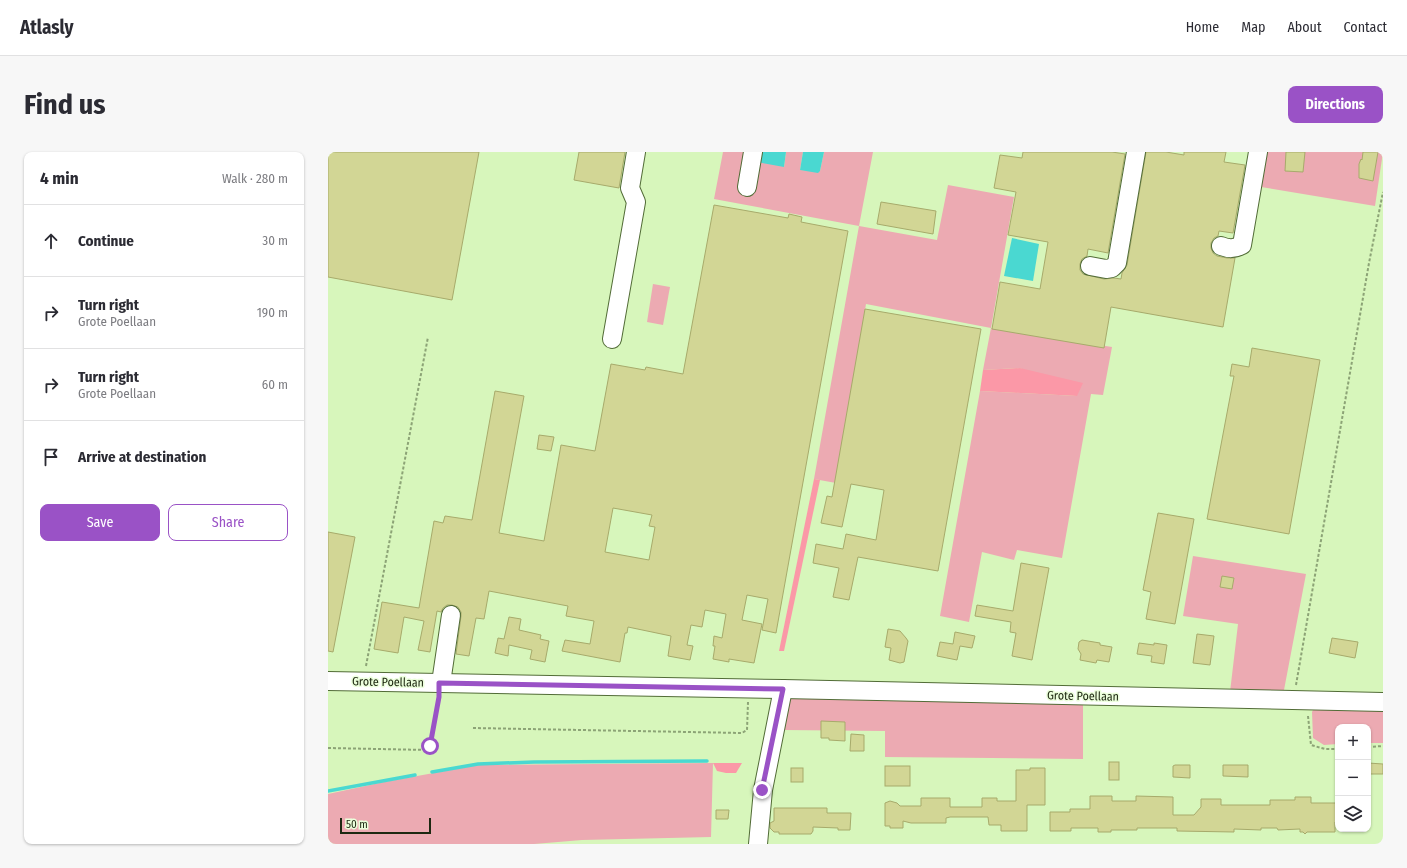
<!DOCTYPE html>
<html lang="en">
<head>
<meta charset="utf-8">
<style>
  :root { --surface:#fff; --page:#f7f7f7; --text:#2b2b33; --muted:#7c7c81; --line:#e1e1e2; --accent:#9a52c6 }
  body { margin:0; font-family:"Fira Sans Condensed",sans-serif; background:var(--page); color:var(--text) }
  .controls { position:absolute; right:12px; bottom:12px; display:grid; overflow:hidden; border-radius:8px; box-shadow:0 1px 3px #0004 }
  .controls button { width:36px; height:36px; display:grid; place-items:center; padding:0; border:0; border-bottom:1px solid var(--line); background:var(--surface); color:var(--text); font:20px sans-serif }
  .scale { position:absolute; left:12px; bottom:10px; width:91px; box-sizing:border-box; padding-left:4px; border:2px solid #1d2811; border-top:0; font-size:11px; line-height:14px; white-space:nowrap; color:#1d2811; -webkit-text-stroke:3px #ecffdc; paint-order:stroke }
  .stop { position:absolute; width:12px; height:12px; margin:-9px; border:3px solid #9a52c6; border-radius:50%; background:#fff }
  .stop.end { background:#9a52c6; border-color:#fff; box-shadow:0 1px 4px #0008 }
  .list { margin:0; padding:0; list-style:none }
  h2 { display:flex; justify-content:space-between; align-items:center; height:52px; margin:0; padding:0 16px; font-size:17px }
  h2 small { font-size:13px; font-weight:400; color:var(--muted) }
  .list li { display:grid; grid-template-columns:26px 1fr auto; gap:12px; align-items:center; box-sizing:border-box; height:72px; padding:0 16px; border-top:1px solid var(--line) }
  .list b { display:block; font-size:15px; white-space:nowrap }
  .list p { margin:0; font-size:13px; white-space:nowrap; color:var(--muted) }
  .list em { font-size:13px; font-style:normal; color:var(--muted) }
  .actions { display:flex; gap:8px; padding:12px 16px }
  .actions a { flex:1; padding:9px 0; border:1px solid var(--accent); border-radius:8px; text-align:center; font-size:14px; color:var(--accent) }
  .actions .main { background:var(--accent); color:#fff }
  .icon { flex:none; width:22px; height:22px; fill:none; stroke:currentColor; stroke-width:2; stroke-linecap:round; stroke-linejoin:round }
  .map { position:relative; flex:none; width:1055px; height:692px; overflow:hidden; border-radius:8px }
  header { display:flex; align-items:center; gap:24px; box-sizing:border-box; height:56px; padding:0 20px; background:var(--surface); border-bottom:1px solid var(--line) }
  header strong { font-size:19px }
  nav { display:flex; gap:22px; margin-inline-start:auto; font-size:14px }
  .intro { display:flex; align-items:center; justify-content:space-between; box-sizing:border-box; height:96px; padding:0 24px }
  h1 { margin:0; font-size:28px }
  .button { padding:10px 18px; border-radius:8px; background:var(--accent); color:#fff; font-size:14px; font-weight:700 }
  main { display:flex; gap:24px; padding:0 24px }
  aside { flex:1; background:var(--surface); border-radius:8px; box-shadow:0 1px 3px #0004 }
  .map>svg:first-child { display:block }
  .green { fill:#ecaab2 }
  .forest { fill:#fb98a7 }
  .water { fill:#4ad8d1 }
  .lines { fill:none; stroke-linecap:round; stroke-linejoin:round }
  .stream { stroke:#4ad8d1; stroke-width:3.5 }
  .building { fill:#d2d695; stroke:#a7aa6b; fill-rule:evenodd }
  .minor-casing { stroke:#526c37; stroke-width:20 }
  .path { stroke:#8ca376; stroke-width:2; stroke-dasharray:3 2; stroke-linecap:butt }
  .minor { stroke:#fff; stroke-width:18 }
  .route { stroke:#9a52c6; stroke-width:5 }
  .labels { text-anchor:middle; stroke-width:3; stroke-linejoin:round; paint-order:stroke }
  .street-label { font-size:12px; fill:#1d2811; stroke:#ecffdc }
</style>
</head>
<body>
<header>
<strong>Atlasly</strong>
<nav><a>Home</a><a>Map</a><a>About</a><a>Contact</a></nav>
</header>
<div class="intro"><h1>Find us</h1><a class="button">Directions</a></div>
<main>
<aside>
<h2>4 min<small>Walk · 280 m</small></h2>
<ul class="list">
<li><svg class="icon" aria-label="ahead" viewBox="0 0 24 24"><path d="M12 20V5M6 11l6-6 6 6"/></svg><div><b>Continue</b></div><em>30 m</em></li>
<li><svg class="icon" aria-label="right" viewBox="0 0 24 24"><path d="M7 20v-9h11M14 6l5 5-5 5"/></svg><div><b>Turn right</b><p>Grote Poellaan</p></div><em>190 m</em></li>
<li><svg class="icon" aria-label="right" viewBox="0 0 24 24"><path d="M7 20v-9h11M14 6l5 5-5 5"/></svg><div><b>Turn right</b><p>Grote Poellaan</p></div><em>60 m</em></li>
<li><svg class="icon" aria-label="arrive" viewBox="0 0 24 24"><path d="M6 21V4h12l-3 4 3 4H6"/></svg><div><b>Arrive at destination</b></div></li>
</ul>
<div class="actions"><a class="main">Save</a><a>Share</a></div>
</aside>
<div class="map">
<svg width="1055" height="692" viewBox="0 0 1055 692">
  <rect width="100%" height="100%" fill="#d7f6bb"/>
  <g class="green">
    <path d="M395,0H431L456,15L458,0H475L472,18L492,19L496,0H545L531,74L609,88L620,33L686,45L663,176L784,195L775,243L763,242L734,406L689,398L686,408L654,400L641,470L612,464L652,239L749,244L692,216L655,218L663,176L538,152L508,331L486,327L531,74L386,47Z"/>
    <path d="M939,0H1055L1047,54L933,35Z"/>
    <path d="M325,132L342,135L335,173L319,170Z"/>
    <path d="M865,404L978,422L956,538L902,540L910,472L855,464Z"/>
    <path d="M462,545L755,551V607L557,605V579L456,578Z"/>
    <path d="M987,554L1055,555V591H1040V575H1010V592L996,593L985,586L984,560Z"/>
    <path d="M385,611L383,685L254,688L206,692H0V642L56,630L150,613Z"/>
  </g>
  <g class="forest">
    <path d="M692,216L755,231L749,244L652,239L655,218Z"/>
    <path d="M486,327L492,328L456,499H451Z"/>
    <path d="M385,611H414L408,621H398L389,619Z"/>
  </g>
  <g class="water">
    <path d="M431,0H458L456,15L429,10Z"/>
    <path d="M475,0H496L492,19L490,21L472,18Z"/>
    <path d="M684,86L711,92L705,129L676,124Z"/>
  </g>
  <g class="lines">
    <g class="stream">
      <path d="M104,620L150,612L206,610L379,609"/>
      <path d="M0,639L87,623"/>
    </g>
  </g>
  <g class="building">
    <path d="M0,0H151L124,148L0,125Z"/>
    <path d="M251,0H297L291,36L246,28Z"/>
    <path d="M695,0H784L797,2L780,101L760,97L759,104L754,107L752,112V118L755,122L776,127L786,126L793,127L794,121L799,113L818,0H838L856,3V0H898L896,10L917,13L905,81L891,79L890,84L886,86L883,91V96L885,101L889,104L899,106H907L895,175L783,155L776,196L664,177L672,130L712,137L720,90L680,83L688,40L666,36L672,3L694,6Z"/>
    <path d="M958,0H977L975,20L957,19Z"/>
    <path d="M1035,0H1050L1045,29L1031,26V12L1033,7L1034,8Z"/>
    <path d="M553,50L608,59L605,82L549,72Z"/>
    <path d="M386,53L460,66L461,62L474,65L473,70L520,79L448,481L434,478L440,447L419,443L414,468L434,472L426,511L401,507V510L385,507L387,494H385L386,484L394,486L398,462L377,458L374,475L363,473L359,493L365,494L362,508L340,504L343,484L300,475L299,481H297L292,510L234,499L237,488L262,492L266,469L238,464L240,454L161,439L156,467L148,466L141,504L128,502L133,464V460L130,455L124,453H119L115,456L113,460L109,459L102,500L90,498L96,469L76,465L70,501L46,497L54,450L91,456L106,369L115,371L117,364L144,368L167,239L196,244L171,381L216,389L233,293L267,299L283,212L317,218L318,215L355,222ZM285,356L324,363L321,374L327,375L321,408L277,400Z"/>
    <path d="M537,157L653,177L610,419L530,405L521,448L505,445L511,416L485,411L488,392L515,397L518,382L548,388L556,338L523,332L514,375L493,371L499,344L504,345Z"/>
    <path d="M924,196L992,208L961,382L879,367L906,224H902L904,212L921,215Z"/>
    <path d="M211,283L226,285L223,299L209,297Z"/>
    <path d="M830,361L866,367L847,472L818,467L823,440L815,438Z"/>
    <path d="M0,380L27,385L5,500L0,499Z"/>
    <path d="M693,411L721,416L704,508L684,504L688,481L682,480L683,470L647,464L649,453L685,459Z"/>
    <path d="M894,424L906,426L904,437L892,435Z"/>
    <path d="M181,465L193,467L191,478L213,483L212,487L221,489L217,510L202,507L204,498L181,493L180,504L167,501L170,486L176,487Z"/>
    <path d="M560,477L572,479L578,486L580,489L576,510L572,511L561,508L563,496L557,495Z"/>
    <path d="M627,480L647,484L644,496L632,494L629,508L609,504L612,490L625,492Z"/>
    <path d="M869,482L886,484L882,513L865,511Z"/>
    <path d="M1004,486L1030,490L1027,506L1001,501Z"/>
    <path d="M754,488L772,491V493L784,495L781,510L769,508L768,511L752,508L753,502L750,497L751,490Z"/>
    <path d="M811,491L826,493V491L839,493L836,512L823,510L824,504L809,502Z"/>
    <path d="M493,569L517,570V589L501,588V586H493Z"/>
    <path d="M523,582L536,583V599H522Z"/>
    <rect x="781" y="610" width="10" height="18"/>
    <path d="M1040,611L1055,612V622H1040Z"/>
    <path d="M847,613H862V626L845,625V614Z"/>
    <path d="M895,613H920V625L895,624Z"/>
    <rect x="557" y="614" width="25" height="20"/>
    <rect x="463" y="616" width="12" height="14"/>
    <path d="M702,616H717V653H699V679H673V673H661L660,665H622L618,666V671H583L575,669V676H562V674H557V651L562,649L569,651L572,654H593V646H622V655H654V646H669V649H688V618H702Z"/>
    <path d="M762,644H784V649H808V644L845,645V663H866L873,655V647H893V653H942V648H967V645H983V651H1010V670H1007V680H979L977,682L975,680H972V677L950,678L949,676H933V678L906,677V680L849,679V676H809V678H783V680H770V676H743V679H722V660H742V657H762Z"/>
    <path d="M446,656H499V661H523L522,678H510V676L485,675V679L483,682H451V680H446L442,676V671L446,669Z"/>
    <path d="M388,658H401L400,667H388Z"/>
  </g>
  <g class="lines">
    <defs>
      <g id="minor">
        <path d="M419,35L425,0"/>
        <path d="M893,94C901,97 906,97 914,93L930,0"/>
        <path d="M762,114L778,117L784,116L789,111L808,0"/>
        <path d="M284,187L308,50L302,36L308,0"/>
        <path d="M0,529L455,537L1055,550"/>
        <path d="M113,531L123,463"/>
        <path d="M430,692L435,638L455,537"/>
      </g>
    </defs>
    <use href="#minor" class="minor-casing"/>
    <g class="path">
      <path d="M38,514L100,185"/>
      <path d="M968,533L1041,111L1055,40"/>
      <path d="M980,564L983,593L997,597H1010"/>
      <path d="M145,576L414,581L419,578L420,550"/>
      <path d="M1040,595L1055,594"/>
      <path d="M0,596L101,598L111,545"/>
    </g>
    <use href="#minor" class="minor"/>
  </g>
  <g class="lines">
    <path class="route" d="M102,594L111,545V531L455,537L434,638"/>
  </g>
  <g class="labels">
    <g class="street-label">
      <text transform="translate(60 530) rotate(1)" y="4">Grote Poellaan</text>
      <text transform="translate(755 544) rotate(1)" y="4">Grote Poellaan</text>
    </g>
  </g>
</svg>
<div class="controls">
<button>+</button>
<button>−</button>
<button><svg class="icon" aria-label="layers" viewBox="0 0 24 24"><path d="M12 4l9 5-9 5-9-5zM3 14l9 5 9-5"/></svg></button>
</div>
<div class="scale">50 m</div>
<div class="stop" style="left:102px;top:594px"></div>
<div class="stop end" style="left:434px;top:638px"></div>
</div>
</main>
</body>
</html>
